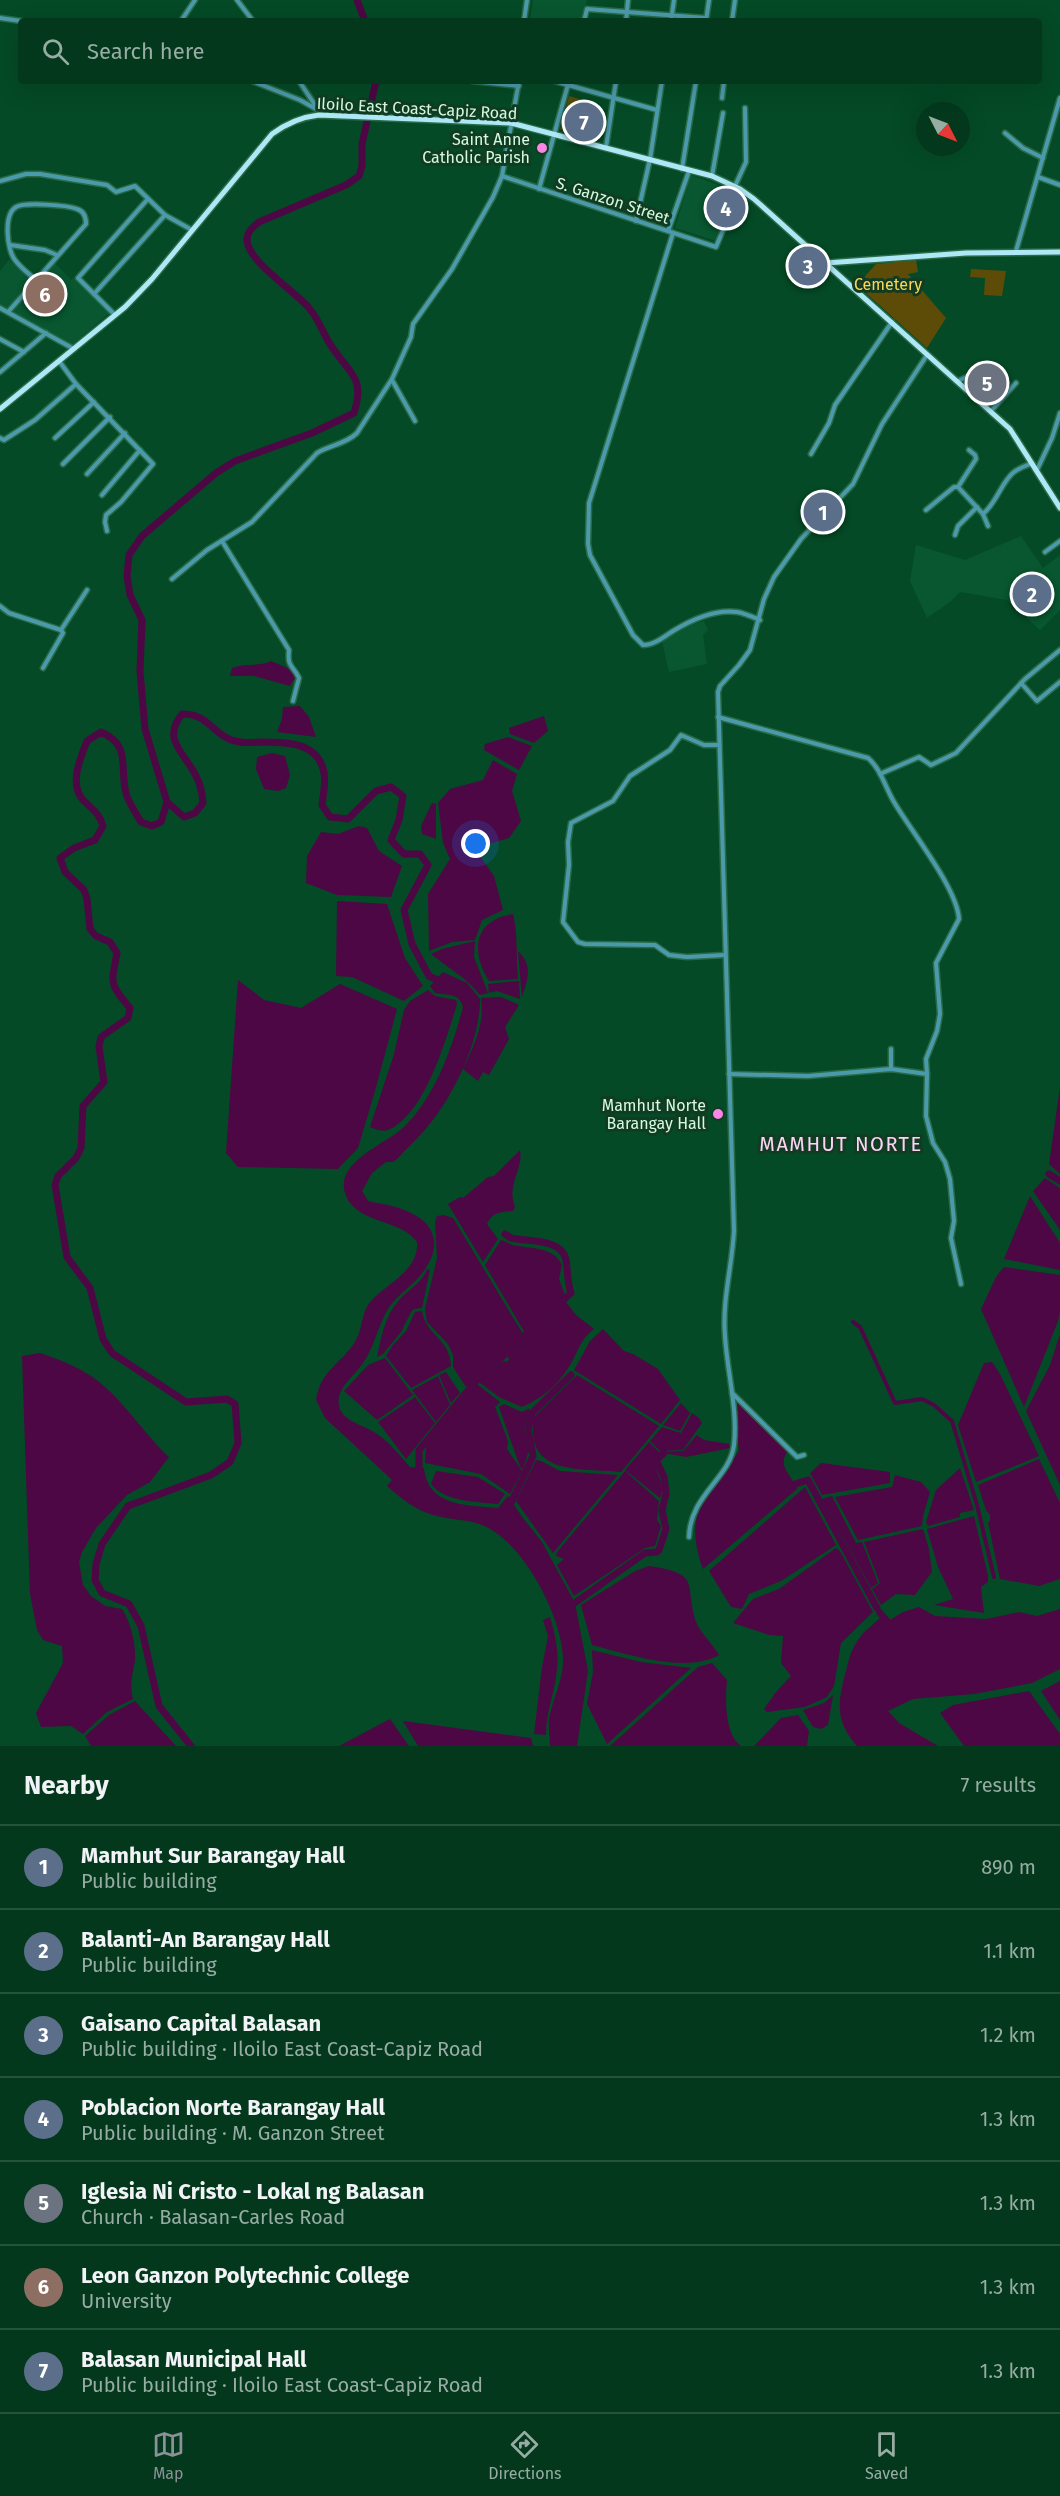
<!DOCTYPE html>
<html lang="en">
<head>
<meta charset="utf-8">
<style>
  :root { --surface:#03381c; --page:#114329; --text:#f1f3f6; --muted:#97aca3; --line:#24523b; --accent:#8c9099 }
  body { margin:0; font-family:"Fira Sans",sans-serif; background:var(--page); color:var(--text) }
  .compass { position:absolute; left:916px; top:102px; width:54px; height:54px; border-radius:50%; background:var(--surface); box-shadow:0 6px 24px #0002; rotate:132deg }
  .you { position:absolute; left:476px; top:844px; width:21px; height:21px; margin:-15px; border:4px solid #fff; border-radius:50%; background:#1a73e8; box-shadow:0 0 0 9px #1a73e833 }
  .badge { display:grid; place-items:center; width:39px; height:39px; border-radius:50%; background:var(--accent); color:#fff; font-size:20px; font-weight:700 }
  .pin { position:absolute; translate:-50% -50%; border:3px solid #fff; box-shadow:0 2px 6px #0006 }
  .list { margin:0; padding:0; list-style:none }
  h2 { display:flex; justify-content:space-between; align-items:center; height:78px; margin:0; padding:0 24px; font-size:26px }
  h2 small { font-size:20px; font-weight:400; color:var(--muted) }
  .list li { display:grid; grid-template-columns:39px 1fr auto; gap:18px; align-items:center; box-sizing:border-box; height:84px; padding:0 24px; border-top:2px solid var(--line) }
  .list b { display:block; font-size:22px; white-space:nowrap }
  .list p { margin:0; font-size:20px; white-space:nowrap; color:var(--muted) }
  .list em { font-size:20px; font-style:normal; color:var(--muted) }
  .icon { flex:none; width:33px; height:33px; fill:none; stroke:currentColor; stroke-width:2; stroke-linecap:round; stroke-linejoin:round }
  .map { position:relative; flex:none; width:1060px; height:1746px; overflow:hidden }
  .search { position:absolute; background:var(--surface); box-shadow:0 6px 24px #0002; left:18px; right:18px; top:18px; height:66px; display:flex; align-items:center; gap:15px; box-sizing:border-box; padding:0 21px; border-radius:6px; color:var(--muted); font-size:22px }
  .sheet { height:666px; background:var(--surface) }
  nav { display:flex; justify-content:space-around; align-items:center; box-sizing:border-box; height:84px; border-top:2px solid var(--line); background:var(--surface); font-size:16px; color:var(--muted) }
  nav a { display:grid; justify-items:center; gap:3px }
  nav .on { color:var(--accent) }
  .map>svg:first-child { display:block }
  .built { fill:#085730 }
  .green { fill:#5c4c08 }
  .water { fill:#4d0744 }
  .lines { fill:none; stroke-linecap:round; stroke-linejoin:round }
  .canal { stroke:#4d0744; stroke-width:4 }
  .river { stroke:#4d0744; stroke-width:7 }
  .minor-casing { stroke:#296a47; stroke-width:7 }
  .major-casing { stroke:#296a47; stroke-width:8 }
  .minor { stroke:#4b9aab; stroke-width:4 }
  .major { stroke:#aee7f5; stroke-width:5 }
  .poi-dot { fill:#fa87e6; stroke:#113c23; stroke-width:2 }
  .labels { text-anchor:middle; stroke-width:6; stroke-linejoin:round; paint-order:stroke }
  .street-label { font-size:16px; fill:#d4fbdf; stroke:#113c23 }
  .poi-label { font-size:16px; fill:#d4fbdf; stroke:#113c23; text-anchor:end }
  .park-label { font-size:16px; fill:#fbd855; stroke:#113c23 }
  .quarter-label { font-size:20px; letter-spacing:1.5px; fill:#fdd5f4; stroke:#113c23 }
</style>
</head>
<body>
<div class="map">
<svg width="1060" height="1746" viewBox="0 0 1060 1746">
  <rect width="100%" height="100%" fill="#044a26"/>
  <g class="built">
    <path d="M533,0H587L582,21H530Z"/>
    <path d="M691,175L735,191L717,241L675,228Z"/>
    <path d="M9,260L34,281L54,262L71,280L73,278L110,312L71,346L0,306V271Z"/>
    <path d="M1021,536L1043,568L1060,555V610L1040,630L1007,600L960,592L950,602L927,618L910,581L916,545L965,560Z"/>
    <path d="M704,621L708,630L703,635L707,664L669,672L662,641L690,625Z"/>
  </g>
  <g class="green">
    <path d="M569,96L583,100L574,133L560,129Z"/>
    <path d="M916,260L918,272L908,274L946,318L927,348L857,285L876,264Z"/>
    <path d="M971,269L1006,271L1002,296L984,295L985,278L970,277Z"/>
  </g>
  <g class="water">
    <path d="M271,661L292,670L296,676L290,686L254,676H230L232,668C245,663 258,667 271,661Z"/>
    <path d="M300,706L309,717L316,737L277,732L282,719L283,707Z"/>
    <path d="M544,716L548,731L534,743L510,734L509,728Z"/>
    <path d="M508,737L532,746L519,770L484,750L485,744Z"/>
    <path d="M272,753L285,756L290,775L286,788L278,791L264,789L256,769L257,757Z"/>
    <path d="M493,760L517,774L512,791L521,821L509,838L486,845L479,855L494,876L503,910L482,920L475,940L452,942L429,951L428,894L450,859L443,843L438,803L450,789L483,780Z"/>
    <path d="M432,803L436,804V839L422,834L421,826Z"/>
    <path d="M359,826L367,828L379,851L402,866L391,897L337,895L306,883L307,856L321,832L338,834Z"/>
    <path d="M337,901L387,904L405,958L423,986L404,1001L352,977L336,976Z"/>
    <path d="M513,914C518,935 516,958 518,979L489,981C470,951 474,920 513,914Z"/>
    <path d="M475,941L474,957L488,993L480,995C467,978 448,968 431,954L442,949Z"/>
    <path d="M518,951C533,965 528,979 522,997Z"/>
    <path d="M443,972L467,983L480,999C480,1043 452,1100 423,1132C415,1141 405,1150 397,1159L393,1162H386L372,1173L362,1191L368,1201C380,1204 393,1205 404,1210C439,1223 443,1249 419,1277C410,1287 398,1295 390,1306C377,1325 375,1349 360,1367C351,1379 336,1389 339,1406C342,1421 363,1425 374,1432C389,1441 399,1455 410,1467L424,1468C428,1507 467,1505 498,1508L508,1496L514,1500V1505L523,1518L542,1542L575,1603L588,1671L577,1746H550C550,1737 548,1727 549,1719C553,1698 564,1679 563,1657C561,1615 523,1541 482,1525C467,1519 449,1520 433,1515C415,1510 401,1498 387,1486L392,1480L389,1477L325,1418L316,1400C321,1369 342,1364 356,1340C363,1328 361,1312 371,1301C387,1283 419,1271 417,1242C401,1219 358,1224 346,1196C332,1161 387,1145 406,1125C436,1094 452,1048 463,1007C459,992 448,996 435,993L430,986Z"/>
    <path d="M238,980L264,1000L301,1008L340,984L397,1009L375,1091L358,1148L338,1169L238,1167L226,1153Z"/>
    <path d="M519,981L520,999L497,991L489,993L488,984Z"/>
    <path d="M428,990L435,996L456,1000L457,1004C446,1039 425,1115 388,1130C382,1132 375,1129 370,1127L394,1054L404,1010L410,1001Z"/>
    <path d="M501,997L519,1005L505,1027L509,1039L489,1075L483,1072L478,1081L463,1069C474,1046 485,1023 481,998Z"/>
    <path d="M1060,1087V1174L1049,1164Z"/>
    <path d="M520,1150C524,1169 506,1184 515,1207L513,1211C501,1212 492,1212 487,1224L498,1239L483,1262L448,1204L460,1197L463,1198L488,1177L494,1176Z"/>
    <path d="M1045,1178L1060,1188V1230L1033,1191Z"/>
    <path d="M1030,1196L1060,1243V1270L1004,1259Z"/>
    <path d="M444,1215L453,1218L523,1334L466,1387L453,1367V1355L448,1344L427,1322L425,1309L437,1258L435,1222L437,1216Z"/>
    <path d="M501,1240C507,1242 512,1246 519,1246C536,1249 554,1248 562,1265L559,1279L565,1295L525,1333L485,1265Z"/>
    <path d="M1004,1267L1060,1275V1311L1058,1321L1024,1407L981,1309L996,1277Z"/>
    <path d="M427,1269L430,1270L422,1308L414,1309L411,1312L401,1332L383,1354L377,1357C381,1339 384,1319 396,1304C405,1291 422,1284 427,1269Z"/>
    <path d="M566,1302L576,1315L594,1329C584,1336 580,1345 575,1356C562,1381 547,1396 522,1407L499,1397L479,1382L503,1361L506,1362L509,1360L508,1356Z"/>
    <path d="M422,1311C426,1336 450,1338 451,1366L411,1388L386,1356L392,1346L406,1331L415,1312Z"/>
    <path d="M603,1329L624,1351L633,1354L658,1369L680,1400L661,1424L574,1370L590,1341Z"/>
    <path d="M1060,1334V1485L1026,1411L1050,1365Z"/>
    <path d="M40,1353C58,1359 76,1366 91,1376C122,1397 142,1432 169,1457L150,1482L127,1495L96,1528L82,1552L79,1562L83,1585L91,1596L105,1606L122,1609C131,1623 136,1643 135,1660C133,1674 129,1684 133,1699L107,1712L83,1734L71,1726L41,1727L36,1713L63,1663L62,1646L43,1640L37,1630L30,1594L22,1356Z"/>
    <path d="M385,1358L413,1395L377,1420L344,1391L368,1365Z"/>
    <path d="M992,1362L1000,1374L1039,1456L976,1482L958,1425L984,1363Z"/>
    <path d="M446,1372L460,1393L451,1403L439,1375Z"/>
    <path d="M577,1375L659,1426L621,1472C580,1468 524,1476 534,1417Z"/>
    <path d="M438,1376L450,1405L436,1422L412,1390Z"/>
    <path d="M477,1384L500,1402L495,1407L508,1441L507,1449L522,1471L510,1494L481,1474L425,1463L426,1447Z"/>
    <path d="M733,1396L788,1451C776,1466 792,1475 797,1489L703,1569C682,1511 707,1496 739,1451Z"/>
    <path d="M415,1397L435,1423L406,1459L378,1422Z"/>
    <path d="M681,1403L690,1413L680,1431L663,1425Z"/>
    <path d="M504,1404L522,1412L530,1408L524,1430L529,1450L523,1469L520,1467L499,1407Z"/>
    <path d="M692,1413L699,1418L702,1423L683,1450L660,1451L650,1441L662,1427L681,1433Z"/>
    <path d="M697,1435L704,1440L729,1444L730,1448L686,1457L664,1453L655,1462L653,1458C655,1471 666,1484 660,1498L625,1470L649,1442L659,1452L683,1451Z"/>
    <path d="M1039,1459L1060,1503V1579L1039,1586L1000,1579L988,1522L990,1521V1515L986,1510L978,1485Z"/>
    <path d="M536,1460L541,1461L560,1471L618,1475L553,1553L516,1501Z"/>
    <path d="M821,1463L890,1472V1483L822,1495L810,1473Z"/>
    <path d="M960,1468L974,1510L960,1513V1517L928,1526L926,1522L936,1490Z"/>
    <path d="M436,1471L478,1477L505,1494L498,1504C477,1502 445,1502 431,1484Z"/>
    <path d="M625,1471L659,1501L657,1520L661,1526L655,1546L645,1548L574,1596L557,1565L564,1559L556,1556L557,1552Z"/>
    <path d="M895,1475L921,1482L930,1492L923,1516L922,1526L858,1540L835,1497L892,1487Z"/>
    <path d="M805,1487L836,1545L781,1581L749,1594L742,1609L731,1607L709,1571Z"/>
    <path d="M832,1496L856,1543L862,1542L878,1583L871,1588L822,1499Z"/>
    <path d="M974,1516L988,1576V1582L981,1587L984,1613L934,1605L953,1599L938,1567L927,1529Z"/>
    <path d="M923,1529L929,1549L932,1572L915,1595L896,1594L881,1605L872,1589L880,1583L864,1542Z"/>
    <path d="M836,1548L840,1551L873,1612L841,1643L834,1686L827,1697L805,1707L767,1712L764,1709L776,1692L791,1676L781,1663L783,1636L769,1635L733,1623L753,1599L779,1589Z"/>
    <path d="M649,1566C704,1574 683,1585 697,1624C699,1630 714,1646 719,1655C686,1674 627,1654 592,1645L581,1605L635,1571Z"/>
    <path d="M919,1607L935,1616L986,1619L1019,1612L1037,1616L1060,1609V1669L1032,1683L974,1694L913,1699L888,1711L899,1723L938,1746H857C834,1720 838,1701 846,1671C849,1659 851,1650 858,1640C864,1631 874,1624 882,1616L890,1620L903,1612Z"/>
    <path d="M550,1617C555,1634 559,1651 557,1669C555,1692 546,1711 546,1735L534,1734L542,1667L548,1636L543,1620Z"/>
    <path d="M592,1650L641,1662L691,1668L607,1744L587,1704L593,1672Z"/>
    <path d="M712,1663L727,1680C725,1701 725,1735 741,1746H610L698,1667Z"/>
    <path d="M1060,1681V1720L1041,1691Z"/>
    <path d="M1029,1691L1060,1734V1746H964L940,1713L953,1705Z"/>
    <path d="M833,1695L828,1725L821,1729L813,1727L803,1710L824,1703Z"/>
    <path d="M135,1701L176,1746H91L85,1736L109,1715Z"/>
    <path d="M798,1715L809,1731L807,1746H754L781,1718Z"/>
    <path d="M390,1719L409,1746H339Z"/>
    <path d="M403,1721L531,1738L533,1746H418Z"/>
  </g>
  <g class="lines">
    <path class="canal" d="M853,1322L860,1327L895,1403L922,1399L934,1405L952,1421L977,1505L994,1577"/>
    <g class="river">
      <path d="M357,0L365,21"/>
      <path d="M376,81L362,144V166L359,176L346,185L259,222C253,227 247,231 247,240C248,262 295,291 309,308C318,318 323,333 330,344C348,373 366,376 354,413L312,433L235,461L216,473L142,536L129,555L127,576L130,595L142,620L140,671L145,729L167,802L184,817L195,813L203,803C202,793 201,785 196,776C185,753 161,740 182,714C207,714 209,729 229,739C238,743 251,743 261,742C286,742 319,742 324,773C326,783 323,795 322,805L330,817L348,819L376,791L391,787L403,796L399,820L391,840L404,854H420L428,865L404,910L412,944L429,976L444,983"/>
      <path d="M167,802L161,822L152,826L141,822C136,813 128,802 126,793C119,766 132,746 101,732L87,741C80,759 69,784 83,800C92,809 100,814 103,826L95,840L74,848L60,858L65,872L84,890L87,899L90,929L96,936L110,942L117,953C111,985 109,983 130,1008L128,1018L101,1037L99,1047L104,1082L83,1106L81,1148L76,1158L58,1176L55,1185L67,1257L90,1288L103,1339L112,1353L186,1402L227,1399L235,1404L238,1443L230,1462L211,1475L128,1506L102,1544L96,1564L95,1580L102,1593L129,1604L141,1626L159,1706L191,1746"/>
      <path d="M1049,1174L1060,1181"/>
      <path d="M419,1476V1450L476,1381L571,1293C567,1282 568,1272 566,1260C562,1238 528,1242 511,1238L505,1234"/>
      <path d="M795,1484L808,1480L877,1608"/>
      <path d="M510,1505L533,1456L528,1430L532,1413L571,1375"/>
      <path d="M569,1607L645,1553L657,1552L659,1550L666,1529L662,1510L666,1494L664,1477L656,1460L664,1453"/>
      <path d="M880,1613L888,1622"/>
    </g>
    <defs>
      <g id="minor">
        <path d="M237,0L253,21"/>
        <path d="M0,18L21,21"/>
        <path d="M181,21L195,0"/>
        <path d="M524,21L527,0"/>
        <path d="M584,21L587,9L706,18"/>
        <path d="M626,21L628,0"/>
        <path d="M671,21L674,0"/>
        <path d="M706,21L709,0"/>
        <path d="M732,21L735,0"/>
        <path d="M252,81L300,100L318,110"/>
        <path d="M299,81L317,108"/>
        <path d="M472,81L519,86"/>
        <path d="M554,81L657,110"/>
        <path d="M722,98L724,81"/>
        <path d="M1005,133L1023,148L1043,158"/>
        <path d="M606,147L616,81"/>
        <path d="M682,169L696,81"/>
        <path d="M502,176L716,247L740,189"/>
        <path d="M712,176L723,113"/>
        <path d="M1038,177L1060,185"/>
        <path d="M0,181L26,174H40L107,185L116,192L135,186L165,215L192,230"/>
        <path d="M735,186L746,162L745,108"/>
        <path d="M539,189L569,81"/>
        <path d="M636,221L650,159L662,81"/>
        <path d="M668,231L689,171"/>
        <path d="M673,233L589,503L588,544L590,555L633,635L643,645C654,645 664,637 673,631C691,620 715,609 737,612C744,613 753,617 760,620"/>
        <path d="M10,245L45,250L57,255"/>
        <path d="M1016,251L1060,98"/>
        <path d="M94,294L78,278L147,200"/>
        <path d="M0,308L74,349"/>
        <path d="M8,312L86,224C86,217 84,211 77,209C67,205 25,202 16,207C3,215 7,250 15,260C21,268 29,274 36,280"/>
        <path d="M115,315L94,294L165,215"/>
        <path d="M0,339L24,352"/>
        <path d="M59,361L76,384L153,464L121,502L106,515L105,522L107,531"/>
        <path d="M0,372L46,333"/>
        <path d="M392,380L415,421"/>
        <path d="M958,381L971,375L979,365"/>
        <path d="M991,411L1016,383"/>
        <path d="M0,438L4,440L35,420L76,384"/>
        <path d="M55,438L94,402"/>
        <path d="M811,454L829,423L835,405L892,322"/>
        <path d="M63,464L110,417"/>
        <path d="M1037,470L1052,438L1060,413"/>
        <path d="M87,474L125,433"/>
        <path d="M958,487L976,459L975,455L969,450"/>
        <path d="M102,495L140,450"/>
        <path d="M926,510L954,487H958L983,514"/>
        <path d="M988,526L983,514C997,502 1002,481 1014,472C1019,468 1026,466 1032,463"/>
        <path d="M955,535L958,526L977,507"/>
        <path d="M222,541L289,650C287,668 293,665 299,678L293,701"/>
        <path d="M1045,552L1060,541"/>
        <path d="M172,579L207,550L252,522L317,453C330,445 346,444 357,433L392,379L411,337L413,324L452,269L493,197L502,176L519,81"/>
        <path d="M0,606L9,613L61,630L63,633L43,668"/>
        <path d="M61,630L87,590"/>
        <path d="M1021,683L1037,701L1060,682"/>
        <path d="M718,717L868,758C881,769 885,787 894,802C911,831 957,888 959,919L936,963L940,1014L937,1031L926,1059L927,1074"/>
        <path d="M719,745H704L681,735L670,750L630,776L613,801L571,823L568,842L569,865L563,922L578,942L585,944L655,945L669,955L687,957L725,955"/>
        <path d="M880,774L919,757L931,765L956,753L1025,679L1060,650"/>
        <path d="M891,1049V1069"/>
        <path d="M729,1074L808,1076L891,1069L927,1074L926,1116L933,1143L945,1162L950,1179L954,1221L951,1238L961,1284"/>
        <path d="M732,1393L797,1457L804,1455"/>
        <path d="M689,1537C690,1495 730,1478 734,1445C738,1409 727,1371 725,1336C722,1300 732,1267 734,1231L718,692L720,686L739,665L750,650L764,599L774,577L801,539L853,484L882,424L927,355"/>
      </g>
      <g id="major">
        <path d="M826,263L966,253L1060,252"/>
        <path d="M0,409L125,307L152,279L272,134C287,123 301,117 319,115L511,123L712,176L740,189L754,199L1010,429L1060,508"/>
      </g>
    </defs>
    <use href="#minor" class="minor-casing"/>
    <use href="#major" class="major-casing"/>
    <use href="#minor" class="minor"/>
    <use href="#major" class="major"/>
  </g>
  <g class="poi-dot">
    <circle cx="542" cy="148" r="6"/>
    <circle cx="718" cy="1114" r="6"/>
  </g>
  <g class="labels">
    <g class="street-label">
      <text transform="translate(417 108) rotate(3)" y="6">Iloilo East Coast-Capiz Road</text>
      <text transform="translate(613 200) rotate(18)" y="6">S. Ganzon Street</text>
    </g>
    <g class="poi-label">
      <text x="530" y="145">Saint Anne<tspan x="530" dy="18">Catholic Parish</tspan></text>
      <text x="706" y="1111">Mamhut Norte<tspan x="706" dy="18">Barangay Hall</tspan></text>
    </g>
    <g class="park-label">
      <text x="888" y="290">Cemetery</text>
    </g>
    <g class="quarter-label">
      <text x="841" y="1151">MAMHUT NORTE</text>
    </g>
  </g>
</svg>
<svg class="compass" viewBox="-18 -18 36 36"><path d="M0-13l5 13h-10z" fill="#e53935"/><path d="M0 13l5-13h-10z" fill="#97aca3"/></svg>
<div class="you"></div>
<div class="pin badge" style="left:823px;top:512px;background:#5c6f8a">1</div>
<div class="pin badge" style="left:1032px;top:594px;background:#5c6f8a">2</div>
<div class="pin badge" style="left:808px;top:266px;background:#5c6f8a">3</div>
<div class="pin badge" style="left:726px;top:208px;background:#5c6f8a">4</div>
<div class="pin badge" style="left:987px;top:383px;background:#6b7280">5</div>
<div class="pin badge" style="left:45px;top:294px;background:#8d6e63">6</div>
<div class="pin badge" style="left:584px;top:122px;background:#5c6f8a">7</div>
<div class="search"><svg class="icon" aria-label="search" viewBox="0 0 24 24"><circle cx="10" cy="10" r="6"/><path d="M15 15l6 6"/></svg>Search here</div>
</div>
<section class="sheet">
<h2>Nearby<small>7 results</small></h2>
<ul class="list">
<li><span class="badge" style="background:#5c6f8a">1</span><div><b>Mamhut Sur Barangay Hall</b><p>Public building</p></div><em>890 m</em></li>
<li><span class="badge" style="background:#5c6f8a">2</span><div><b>Balanti-An Barangay Hall</b><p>Public building</p></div><em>1.1 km</em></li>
<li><span class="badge" style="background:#5c6f8a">3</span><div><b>Gaisano Capital Balasan</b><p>Public building · Iloilo East Coast-Capiz Road</p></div><em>1.2 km</em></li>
<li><span class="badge" style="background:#5c6f8a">4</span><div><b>Poblacion Norte Barangay Hall</b><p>Public building · M. Ganzon Street</p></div><em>1.3 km</em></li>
<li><span class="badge" style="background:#6b7280">5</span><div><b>Iglesia Ni Cristo - Lokal ng Balasan</b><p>Church · Balasan-Carles Road</p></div><em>1.3 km</em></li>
<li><span class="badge" style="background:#8d6e63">6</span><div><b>Leon Ganzon Polytechnic College</b><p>University</p></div><em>1.3 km</em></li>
<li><span class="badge" style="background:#5c6f8a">7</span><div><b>Balasan Municipal Hall</b><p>Public building · Iloilo East Coast-Capiz Road</p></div><em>1.3 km</em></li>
</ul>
</section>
<nav>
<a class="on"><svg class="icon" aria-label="map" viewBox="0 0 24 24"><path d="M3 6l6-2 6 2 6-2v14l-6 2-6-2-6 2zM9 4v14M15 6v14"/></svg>Map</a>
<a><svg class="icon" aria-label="directions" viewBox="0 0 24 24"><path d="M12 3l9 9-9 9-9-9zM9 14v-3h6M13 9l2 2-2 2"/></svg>Directions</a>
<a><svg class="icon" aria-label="saved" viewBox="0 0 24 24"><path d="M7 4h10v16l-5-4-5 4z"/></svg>Saved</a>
</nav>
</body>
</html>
